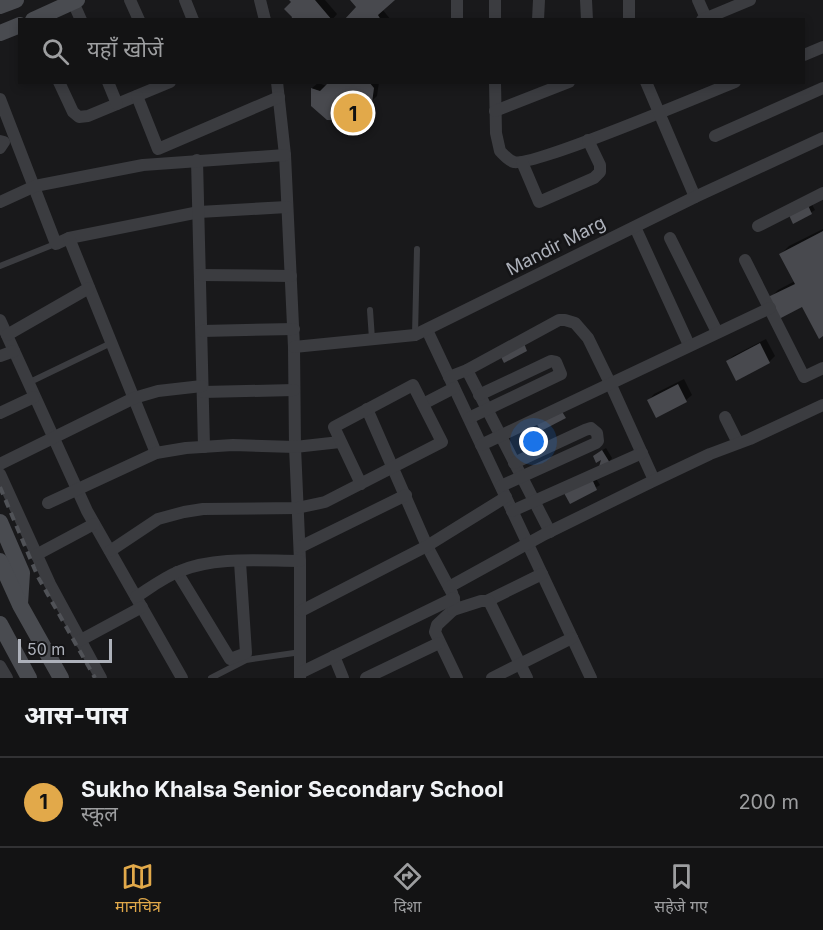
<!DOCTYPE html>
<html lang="hi">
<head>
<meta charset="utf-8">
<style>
  :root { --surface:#131314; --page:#1c1c1d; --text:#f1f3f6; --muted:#9d9ea0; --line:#323234; --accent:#e2a94a }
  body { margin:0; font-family:Inter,"Noto Sans Devanagari",sans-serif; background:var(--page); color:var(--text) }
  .scale { position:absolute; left:18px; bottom:15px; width:94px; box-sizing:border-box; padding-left:6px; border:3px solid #adb1ba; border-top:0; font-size:16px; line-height:21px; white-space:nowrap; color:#adb1ba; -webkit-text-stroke:4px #141416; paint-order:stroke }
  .you { position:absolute; left:534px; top:442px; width:21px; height:21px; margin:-15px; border:4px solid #fff; border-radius:50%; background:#1a73e8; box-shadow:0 0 0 9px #1a73e833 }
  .badge { display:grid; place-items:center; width:39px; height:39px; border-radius:50%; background:var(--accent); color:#111; font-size:20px; font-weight:700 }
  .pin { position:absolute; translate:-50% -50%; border:3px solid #fff; box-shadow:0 2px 6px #0006 }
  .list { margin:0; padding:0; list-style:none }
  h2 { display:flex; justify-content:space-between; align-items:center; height:78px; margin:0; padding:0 24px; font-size:26px }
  h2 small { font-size:20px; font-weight:400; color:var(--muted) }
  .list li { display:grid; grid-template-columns:39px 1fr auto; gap:18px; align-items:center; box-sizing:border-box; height:90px; padding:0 24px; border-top:2px solid var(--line) }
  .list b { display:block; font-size:22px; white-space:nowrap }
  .list p { margin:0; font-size:20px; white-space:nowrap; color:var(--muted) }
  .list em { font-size:20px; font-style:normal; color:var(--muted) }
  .icon { flex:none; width:33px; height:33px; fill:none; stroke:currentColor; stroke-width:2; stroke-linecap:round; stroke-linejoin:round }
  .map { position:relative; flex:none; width:823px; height:678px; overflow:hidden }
  .search { position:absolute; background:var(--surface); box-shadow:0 3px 9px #0003; left:18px; right:18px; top:18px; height:66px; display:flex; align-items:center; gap:15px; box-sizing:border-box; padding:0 21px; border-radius:0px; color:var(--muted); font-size:22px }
  .sheet { height:168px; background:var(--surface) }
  nav { display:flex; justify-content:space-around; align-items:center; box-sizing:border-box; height:84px; border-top:2px solid var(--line); background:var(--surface); font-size:16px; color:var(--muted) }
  nav a { display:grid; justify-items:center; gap:3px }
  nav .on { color:var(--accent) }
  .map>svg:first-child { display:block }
  .shadow { fill:#0007 }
  .building { fill:#48494e }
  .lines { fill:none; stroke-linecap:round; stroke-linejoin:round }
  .lane { stroke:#3b3c40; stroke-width:6 }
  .street { stroke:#3b3c40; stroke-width:12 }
  .secondary { stroke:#494b50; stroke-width:16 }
  .rail { stroke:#505257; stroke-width:4; stroke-dasharray:8 6; stroke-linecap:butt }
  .labels { text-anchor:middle; stroke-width:5; stroke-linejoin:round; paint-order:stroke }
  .street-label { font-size:18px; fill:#adb1ba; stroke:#141416 }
</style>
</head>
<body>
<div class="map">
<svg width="823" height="678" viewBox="0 0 823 678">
  <rect width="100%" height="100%" fill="#19191b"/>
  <g class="shadow">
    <path d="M291,0H325L337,14L332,20H293V2Z"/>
    <path d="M352,0H392L382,9L391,20H345L358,7Z"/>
    <path d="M336,82H379L377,96L352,120L313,106L312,88L318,83L327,86Z"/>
    <path d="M810,201L815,210L794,222Z"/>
    <path d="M823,229V335L803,305L770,298L778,290L795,281L781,254L789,246Z"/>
    <path d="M766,339L775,356L769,362L728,361L733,356Z"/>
    <path d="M684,379L692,395L686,400L657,416L649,400L654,394Z"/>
    <path d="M606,448L612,458L609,462L598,453Z"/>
    <path d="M595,477L600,485L571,502Z"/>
  </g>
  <g class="building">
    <path d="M289,0H315L332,20H291L292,17L284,9L291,2Z"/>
    <path d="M350,0H395L378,15L381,20H344L356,7Z"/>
    <path d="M325,82H369L374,88L372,103L353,121L327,120L311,106V88L320,91L327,84Z"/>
    <path d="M807,203L812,214L793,224L788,213Z"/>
    <path d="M823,231V336L819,339L802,307L779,319L768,297L795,284L779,254Z"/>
    <path d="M524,343L527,351L504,363L500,355Z"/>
    <path d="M760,343L770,363L736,381L726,361Z"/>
    <path d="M678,384L687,402L656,418L647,400Z"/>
    <path d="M561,410L566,418L541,431L536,423Z"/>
    <path d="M602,450L610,463L598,470L601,460L596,463L593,456Z"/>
    <path d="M592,479L597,490L570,504L564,493Z"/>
  </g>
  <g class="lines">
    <g class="lane">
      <path d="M0,266L55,244"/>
      <path d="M370,310L372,339"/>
      <path d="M415,335L417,249"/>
      <path d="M28,383L111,343"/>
      <path d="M211,678L246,660L301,652"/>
    </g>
    <g class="street">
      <path d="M130,0L139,20"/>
      <path d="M185,0L193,20"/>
      <path d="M260,0L265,20"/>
      <path d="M457,0V20"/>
      <path d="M495,0V20"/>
      <path d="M586,0L587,20"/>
      <path d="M629,0V20"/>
      <path d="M698,0L706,18"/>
      <path d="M73,2L81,20"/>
      <path d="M538,20L539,0"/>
      <path d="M702,20L750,0"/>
      <path d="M804,55L823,47"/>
      <path d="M59,82L73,112L79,117L88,116L170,82"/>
      <path d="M108,82L117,104"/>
      <path d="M277,82L285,155L294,347L295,447L300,561V678"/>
      <path d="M495,82L496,133L500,151C504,155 509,161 514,162C533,167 705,94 735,82"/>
      <path d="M646,82L695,197"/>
      <path d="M137,96L158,149L279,97"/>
      <path d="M0,99L56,244L69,238L199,212L287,207"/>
      <path d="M495,111L569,82"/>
      <path d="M715,136L823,88"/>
      <path d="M0,141L4,142L0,148"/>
      <path d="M197,160L204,447"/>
      <path d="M522,162L539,202L594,178L600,172V165L588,140"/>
      <path d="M0,202L35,186L143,165L285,155"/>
      <path d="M758,226L823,193"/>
      <path d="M635,227L689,345"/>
      <path d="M69,238L156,453"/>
      <path d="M670,238L717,332"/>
      <path d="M745,260L804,377L823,368"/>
      <path d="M200,275L291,276"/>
      <path d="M0,320L87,511L182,678"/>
      <path d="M427,330L591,678"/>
      <path d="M202,331L294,329"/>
      <path d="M7,335L89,288"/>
      <path d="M294,347L415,335L695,197L823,138"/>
      <path d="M0,356L14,351"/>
      <path d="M467,370L550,532"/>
      <path d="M449,377L467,370L559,320H565L575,323L588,338L610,383L654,480"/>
      <path d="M203,392L294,390"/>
      <path d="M423,404L454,388"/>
      <path d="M367,409L427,546L452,593L455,605L453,610L437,625L435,632L457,678"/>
      <path d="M0,413L34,397"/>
      <path d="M725,417L738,443"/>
      <path d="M469,418L561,374L556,362L551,361L479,395"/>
      <path d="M481,445L770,308"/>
      <path d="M0,464L134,398L158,391L202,386"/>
      <path d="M0,474L50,584L101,678"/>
      <path d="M501,486L596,443L598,441L597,433L591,428L585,430L514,463"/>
      <path d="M48,503L156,453L186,448L233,445L295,447L340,442"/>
      <path d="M512,511L642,453"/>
      <path d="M300,547L406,495"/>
      <path d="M110,551L158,519L184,512L203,509L297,508L325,502L442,442L413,385L334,427L361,484"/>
      <path d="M36,555L94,524"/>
      <path d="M177,572L230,659L246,653L240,562"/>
      <path d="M449,587L545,534L651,482L710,454L750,439L823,405"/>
      <path d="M136,597C150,588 164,577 180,571C216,556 262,561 300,561"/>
      <path d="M487,601L542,574"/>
      <path d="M453,610L481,601H489L527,678"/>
      <path d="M301,611L427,546L506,497"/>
      <path d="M79,641L142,607"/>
      <path d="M334,656L343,678"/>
      <path d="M0,666L7,678"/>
      <path d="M300,673L454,598"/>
      <path d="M366,678L439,643"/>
      <path d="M492,678L572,638"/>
    </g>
    <g class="secondary">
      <path d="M0,6L16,0"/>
      <path d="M33,20L77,0"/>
      <path d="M0,33L20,25"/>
      <path d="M0,522L22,573L20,604"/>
      <path d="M0,561L20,605L61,678"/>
      <path d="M0,624L29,678"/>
    </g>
    <path class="rail" d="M0,487L38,577L95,678"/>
  </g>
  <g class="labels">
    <g class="street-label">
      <text transform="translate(556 246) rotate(-27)" y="6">Mandir Marg</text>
    </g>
  </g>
</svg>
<div class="scale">50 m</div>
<div class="you"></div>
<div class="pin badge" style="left:353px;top:113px">1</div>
<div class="search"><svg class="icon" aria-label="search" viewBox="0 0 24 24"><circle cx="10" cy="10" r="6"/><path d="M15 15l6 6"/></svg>यहाँ खोजें</div>
</div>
<section class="sheet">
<h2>आस-पास<small></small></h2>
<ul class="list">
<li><span class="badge">1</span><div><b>Sukho Khalsa Senior Secondary School</b><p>स्कूल</p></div><em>200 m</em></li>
</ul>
</section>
<nav>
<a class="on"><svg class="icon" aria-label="map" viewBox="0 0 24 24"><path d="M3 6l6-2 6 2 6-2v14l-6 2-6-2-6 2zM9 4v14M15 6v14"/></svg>मानचित्र</a>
<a><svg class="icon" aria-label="directions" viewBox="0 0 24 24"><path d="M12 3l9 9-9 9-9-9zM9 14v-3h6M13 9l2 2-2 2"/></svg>दिशा</a>
<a><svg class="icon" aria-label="saved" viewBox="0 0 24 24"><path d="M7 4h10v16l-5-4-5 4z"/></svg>सहेजे गए</a>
</nav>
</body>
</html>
